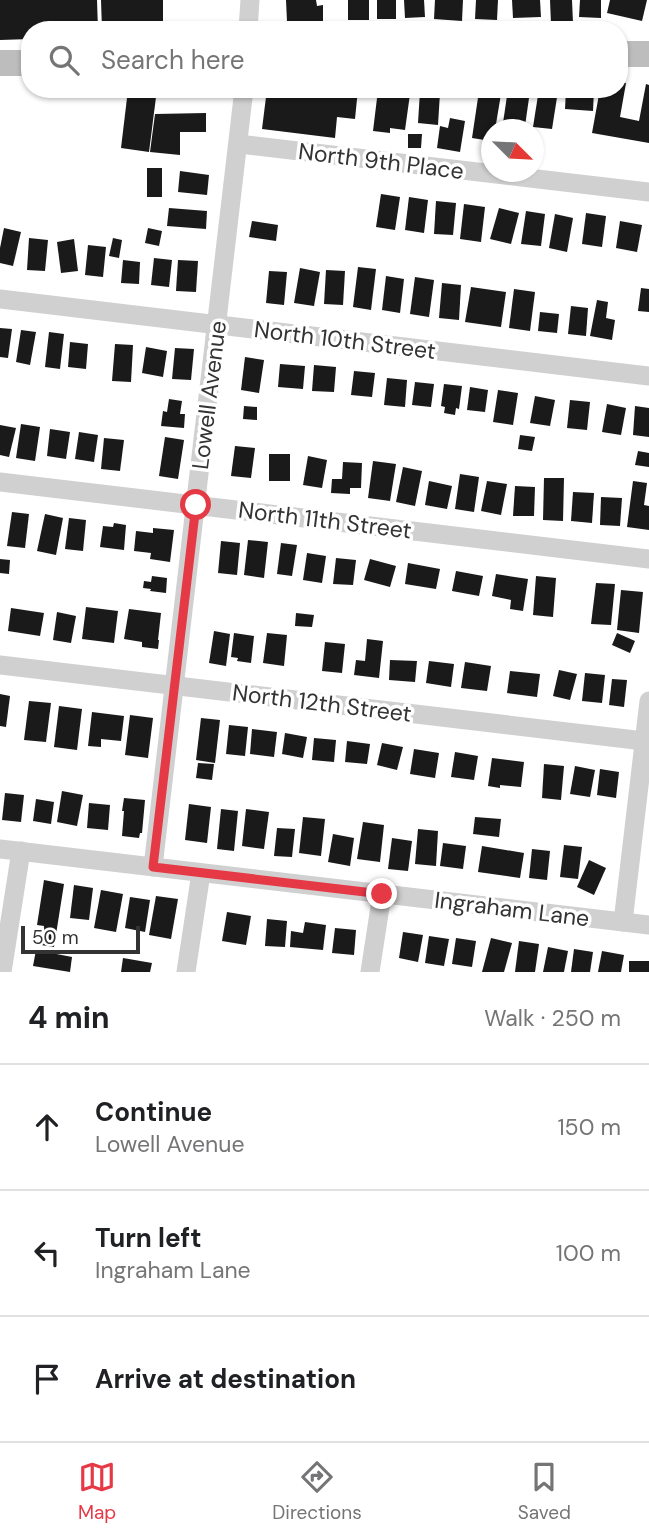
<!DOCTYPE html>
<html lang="en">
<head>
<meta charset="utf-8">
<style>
  :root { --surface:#fff; --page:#f2f2f2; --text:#202124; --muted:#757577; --line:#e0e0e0; --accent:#e63946 }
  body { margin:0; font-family:"DM Sans",sans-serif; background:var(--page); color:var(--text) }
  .compass { position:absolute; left:481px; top:119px; width:63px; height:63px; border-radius:50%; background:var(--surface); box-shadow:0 2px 5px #0004; rotate:114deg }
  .scale { position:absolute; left:21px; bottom:18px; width:119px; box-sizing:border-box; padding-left:7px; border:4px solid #333; border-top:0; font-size:19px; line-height:24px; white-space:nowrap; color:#333; -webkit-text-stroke:5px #fff; paint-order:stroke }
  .stop { position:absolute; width:21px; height:21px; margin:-16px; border:5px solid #e63946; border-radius:50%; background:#fff }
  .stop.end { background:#e63946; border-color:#fff; box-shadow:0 2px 7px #0008 }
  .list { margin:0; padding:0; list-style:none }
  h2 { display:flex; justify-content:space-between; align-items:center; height:91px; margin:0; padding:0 28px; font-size:30px }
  h2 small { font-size:23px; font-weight:400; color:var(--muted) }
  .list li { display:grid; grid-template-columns:46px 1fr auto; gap:21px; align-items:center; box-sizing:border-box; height:126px; padding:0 28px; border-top:2px solid var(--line) }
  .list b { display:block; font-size:26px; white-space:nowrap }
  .list p { margin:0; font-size:23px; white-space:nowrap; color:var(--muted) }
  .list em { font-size:23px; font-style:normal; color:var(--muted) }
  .icon { flex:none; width:38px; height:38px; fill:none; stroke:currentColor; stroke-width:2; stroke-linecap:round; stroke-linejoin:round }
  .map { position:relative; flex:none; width:649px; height:972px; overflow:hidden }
  .search { position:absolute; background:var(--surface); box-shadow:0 2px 5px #0004; left:21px; right:21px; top:21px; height:77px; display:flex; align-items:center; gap:18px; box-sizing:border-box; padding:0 24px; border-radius:28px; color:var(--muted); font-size:26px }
  .sheet { height:469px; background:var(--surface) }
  nav { display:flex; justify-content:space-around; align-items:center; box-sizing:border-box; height:98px; border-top:2px solid var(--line); background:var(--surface); font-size:19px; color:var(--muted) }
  nav a { display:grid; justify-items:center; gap:4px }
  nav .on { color:var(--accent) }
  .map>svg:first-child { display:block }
  .building { fill:#1a1a1a }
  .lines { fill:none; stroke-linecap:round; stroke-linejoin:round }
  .street { stroke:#d0d0d0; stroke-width:19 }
  .secondary { stroke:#bdbdbd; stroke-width:26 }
  .route { stroke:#e63946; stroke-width:9 }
  .labels { text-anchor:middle; stroke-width:7; stroke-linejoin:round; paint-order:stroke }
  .street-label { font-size:23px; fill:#333; stroke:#fff }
</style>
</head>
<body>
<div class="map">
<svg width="649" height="972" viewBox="0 0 649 972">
  <rect width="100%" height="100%" fill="#fff"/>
  <g class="building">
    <path d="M0,0H97L98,30H30V39L0,40Z"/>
    <path d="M101,0H163V30H102Z"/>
    <path d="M286,0H316L317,6L323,5V21L287,22Z"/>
    <rect x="348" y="0" width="21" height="20"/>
    <rect x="377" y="0" width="19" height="19"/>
    <path d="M404,0H424L425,17L405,18Z"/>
    <path d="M435,0H463L462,21L434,19Z"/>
    <path d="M476,0H498L497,20L475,19Z"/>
    <path d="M512,0H540L541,17L513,18Z"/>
    <path d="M550,0H572L573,23L551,24Z"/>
    <path d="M580,0H601V18L579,17Z"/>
    <path d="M610,0H647L642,21L607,13Z"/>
    <path d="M619,82L626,83L620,117L639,121L646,84L649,85V143L592,133L600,89H619Z"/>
    <path d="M267,89H358L355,119L337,117L335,138L262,129Z"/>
    <path d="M391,89H402L401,93L410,94L405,130L390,128V133L373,131L378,90L391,92Z"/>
    <path d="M508,89L530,91L525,126L503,123Z"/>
    <path d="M539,89L558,91L552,129L533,127Z"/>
    <path d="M566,89L594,90L593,111L565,109Z"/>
    <path d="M420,91L440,93L438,125L418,123Z"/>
    <path d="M479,91L501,94L495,130H491V141L472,138Z"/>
    <path d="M156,97L149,152L121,148L127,98Z"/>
    <path d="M206,113V132H180V155L150,152L155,114Z"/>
    <path d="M450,118L465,121L460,152L437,148L440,126L448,128Z"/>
    <path d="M408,134H422L421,148H408Z"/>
    <rect x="147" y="168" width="15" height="29"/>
    <path d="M180,171L209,175L207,195L178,192Z"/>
    <path d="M381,194L400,197L395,230L376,227Z"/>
    <path d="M409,197L428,200L424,233L405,230Z"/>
    <path d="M436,201L456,203L453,235L434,234Z"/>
    <path d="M464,204L485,207L481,242L460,239Z"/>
    <path d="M169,208L207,211L206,229L167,226Z"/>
    <path d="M499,208L519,213L511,244L490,239Z"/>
    <path d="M526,211L545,214L541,246L521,244Z"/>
    <path d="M586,213L606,216L602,247L582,244Z"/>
    <path d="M555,214L573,218L567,252L549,248Z"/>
    <path d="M252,221L278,225L276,241L249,237Z"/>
    <path d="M620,221L642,225L637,252L616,248Z"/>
    <path d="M4,228L21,232L13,266L0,263V248Z"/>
    <path d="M148,228L162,231L159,246L145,243Z"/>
    <path d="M29,238L48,240L45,271L27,270Z"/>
    <path d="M113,238L122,240L119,258L109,256Z"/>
    <path d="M74,239L78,271L61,273L57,242Z"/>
    <path d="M88,245L106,247L103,277L85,275Z"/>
    <path d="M154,258L172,260L169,287L151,285Z"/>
    <path d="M123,260L140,262L139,284L121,283Z"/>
    <path d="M178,260L198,261L196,292L176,291Z"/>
    <path d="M358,267L376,269L371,310L353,307Z"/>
    <path d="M300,268L320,272L314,306L294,303Z"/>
    <path d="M326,270L345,271L343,305L324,304Z"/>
    <path d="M269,271L287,272L284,305L266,303Z"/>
    <path d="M386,276L404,279L400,313L382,310Z"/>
    <path d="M415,277L434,280L429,317L410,314Z"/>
    <path d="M442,283L461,285L459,320L439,318Z"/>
    <path d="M471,287L506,292L501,327L465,322Z"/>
    <path d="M641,288L649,289V312L638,311Z"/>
    <path d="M514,289L535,292L530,331L509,328Z"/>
    <path d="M597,300L608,302L606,318L615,320L612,340L590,336Z"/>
    <path d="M571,306L588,308L586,336L568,334Z"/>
    <path d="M540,312L559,314L557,333L538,331Z"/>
    <path d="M0,328L12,329L8,358L0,357Z"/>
    <path d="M21,330L36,332L30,365L16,362Z"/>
    <path d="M49,332L64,334L60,369L45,367Z"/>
    <path d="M70,342L88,344L86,369L68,367Z"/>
    <path d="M115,344L133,345L131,382L112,381Z"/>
    <path d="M146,347L167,351L163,377L142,373Z"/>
    <path d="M175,348L194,349L191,380L172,379Z"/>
    <path d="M245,357L264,360L259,393L241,390Z"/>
    <path d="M280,364L305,366L303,389L278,387Z"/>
    <path d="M314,365L336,367L334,392L312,391Z"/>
    <path d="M354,371L375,373L372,397L351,395Z"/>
    <path d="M387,378L407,380L405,407L384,405Z"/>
    <path d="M415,382L434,384L431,407L412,405Z"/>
    <path d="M444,384L462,386L459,409L456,408L455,415L444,413L445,407L441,406Z"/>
    <path d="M470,387L488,390L485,412L467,410Z"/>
    <path d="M498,390L518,393L513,425L493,422Z"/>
    <path d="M535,396L555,400L550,426L530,423Z"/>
    <path d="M169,399L182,401L180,414H185L184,428L161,426L163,411L167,412Z"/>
    <path d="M570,400L590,402L587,430L567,428Z"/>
    <path d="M607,404L626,408L621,435L602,432Z"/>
    <path d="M244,406L257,407V420L243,419Z"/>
    <path d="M635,406L649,408V437L633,435Z"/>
    <path d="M21,424L40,427L35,461L16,458Z"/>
    <path d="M0,425L16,428L9,457L0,455Z"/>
    <path d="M50,429L70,432L66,459L47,456Z"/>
    <path d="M79,432L98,435L94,462L75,459Z"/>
    <path d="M520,435L535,437L532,451L518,449Z"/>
    <path d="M165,437L184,440L178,479L159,476Z"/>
    <path d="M104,438L124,440L120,471L101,469Z"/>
    <path d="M235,446L255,448L251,478L231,476Z"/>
    <path d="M638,451L649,453V467L635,465Z"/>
    <rect x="269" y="454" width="21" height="27"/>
    <path d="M308,456L327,460L322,488L303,485Z"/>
    <path d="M373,461L396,464L390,501L368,498Z"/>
    <path d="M343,462L362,463L361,488H350V494L331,493L332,479H342Z"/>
    <path d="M403,467L422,471L415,506L396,502Z"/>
    <path d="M460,474L479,477L474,512L455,509Z"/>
    <path d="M544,478H564L563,521L543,520Z"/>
    <path d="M429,481L452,486L447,509L425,505Z"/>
    <path d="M487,481L507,484L501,515L481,511Z"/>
    <path d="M633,481L647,483L644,505L649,506V530L627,527Z"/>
    <path d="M515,486L535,487L534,516H513Z"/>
    <path d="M573,492L594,493L592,523L571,521Z"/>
    <path d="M601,497L622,498L620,526L600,525Z"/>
    <path d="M12,512L29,514L25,548L7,546Z"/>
    <path d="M45,514L63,518L56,555L37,551Z"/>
    <path d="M69,518L86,520L83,551L65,549Z"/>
    <path d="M114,523L126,525L124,550L100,547L103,526L113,527Z"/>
    <path d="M153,528L174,530L170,562L150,559L151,553L134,551L136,531L153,533Z"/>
    <path d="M248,540L268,542L264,578L244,575Z"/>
    <path d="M221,541L240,543L237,575L218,573Z"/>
    <path d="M281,543L297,545L292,576L277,574Z"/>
    <path d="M307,553L326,556L322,583L303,580Z"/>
    <path d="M336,558L356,560L353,585L333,584Z"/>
    <path d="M0,559L10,560L9,574L0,573Z"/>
    <path d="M370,559L396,566L390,587L364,580Z"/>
    <path d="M408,563L440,569L436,589L405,584Z"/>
    <path d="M456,571L483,576L479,596L452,591Z"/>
    <path d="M496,574L528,579L523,611L510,609L511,600L492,596Z"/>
    <path d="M152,576L167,578L166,593L150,591L151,589L143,588L144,581L151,582Z"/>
    <path d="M536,576L556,578L553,617L533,615Z"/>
    <path d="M596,583L615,584L611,625L591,624Z"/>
    <path d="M621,590L643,592L639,633L617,630Z"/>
    <path d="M86,607L118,611L114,643L82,639Z"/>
    <path d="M11,608L44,613L40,636L8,631Z"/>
    <path d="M129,609L161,613L158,640H159L158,649L142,647V642L124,639Z"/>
    <path d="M57,612L76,616L71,643L53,640Z"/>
    <path d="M296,613L314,615L312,627L295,626Z"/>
    <path d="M214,631L230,634L226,666L209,663Z"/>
    <path d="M234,633L254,636L251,663L237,661L238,658L231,657Z"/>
    <path d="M267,633L287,635L284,666L263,663Z"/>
    <path d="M617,633L635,641L630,653L612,645Z"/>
    <path d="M367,639L383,641L379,678L354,675L356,660L365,661Z"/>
    <path d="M325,642L345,644L342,673L322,671Z"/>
    <path d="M390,660L417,661L415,682L389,680Z"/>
    <path d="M429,661L454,664L451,687L426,683Z"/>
    <path d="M465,662L491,666L487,691L461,688Z"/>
    <path d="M559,670L577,674L570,700L553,696Z"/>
    <path d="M510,671L540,674L537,697L507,693Z"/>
    <path d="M585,673L605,675L602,703L582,701Z"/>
    <path d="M612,679L627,680L624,707L609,705Z"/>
    <path d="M0,694L10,696L6,727L0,726Z"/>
    <path d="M29,701L51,703L46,742L24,740Z"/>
    <path d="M59,706L82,709L77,750L54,747Z"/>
    <path d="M92,712L124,716L121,741L101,739V747L88,746Z"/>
    <path d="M130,715L153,718L148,758L125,755Z"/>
    <path d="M201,718L220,720L215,763L196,760Z"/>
    <path d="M229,725L248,727L245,756L226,754Z"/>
    <path d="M252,729L277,732L274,757L250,754Z"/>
    <path d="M285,733L307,737L303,758L282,754Z"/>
    <path d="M314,738L336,740L334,762L312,760Z"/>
    <path d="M347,741L370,744L367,764L345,762Z"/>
    <path d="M382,743L403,747L397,770L377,765Z"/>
    <path d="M414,749L439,753L435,778L410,774Z"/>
    <path d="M455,752L478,756L474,780L451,777Z"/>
    <path d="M492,758L524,762L521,787L500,785V788L488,786Z"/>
    <path d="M198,763L214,764L212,780L196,778Z"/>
    <path d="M544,764L564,766L561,800L542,798Z"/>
    <path d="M575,766L595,770L590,797L570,794Z"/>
    <path d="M600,769L619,772L616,798L597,795Z"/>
    <path d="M62,791L83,795L77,826L57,822Z"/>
    <path d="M5,793L24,795L21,822L2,820Z"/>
    <path d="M124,798L145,800L142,833H140L139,838L122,836L124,811H122Z"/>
    <path d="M36,799L54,802L51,824L33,821Z"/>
    <path d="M89,803L110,805L108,830L87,828Z"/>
    <path d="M189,804L211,807L207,843L185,840Z"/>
    <path d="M221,809L238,811L234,851L217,849Z"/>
    <path d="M246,809L269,812L264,849L242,846Z"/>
    <path d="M303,817L325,819L321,856L299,853Z"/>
    <path d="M475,817L501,819L499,837L473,834Z"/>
    <path d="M363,822L384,825L380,862L357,859Z"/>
    <path d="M277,828L295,829L292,857L274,856Z"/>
    <path d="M418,829L438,831L436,866L415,864Z"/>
    <path d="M333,834L354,838L350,866L328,862Z"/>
    <path d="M392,838L412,841L408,871L388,869Z"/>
    <path d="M443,843L466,846L463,869L440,866Z"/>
    <path d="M564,845L582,847L578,879L560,877Z"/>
    <path d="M482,846L524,853L520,878L478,872Z"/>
    <path d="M532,849L550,851L547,880L529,878Z"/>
    <path d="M589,860L606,868L594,895L577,887Z"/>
    <path d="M44,880L64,884L54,947L41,945L44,926L37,925Z"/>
    <path d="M74,885L93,888L89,920L70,918Z"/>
    <path d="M101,890L123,894L116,932L94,928Z"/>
    <path d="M156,896L178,899L171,939L149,935Z"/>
    <path d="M130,897L150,900L145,932L125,928Z"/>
    <path d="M227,912L251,916L246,945L222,941Z"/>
    <path d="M267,919L287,921L285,947L265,946Z"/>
    <path d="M305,922L326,925L323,950L290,947L291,931L303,933Z"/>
    <path d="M335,928L356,930L354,955L332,953Z"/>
    <path d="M403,932L423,935L418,962L399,958Z"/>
    <path d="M429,936L449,939L444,966L425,963Z"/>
    <path d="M456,938L476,941L472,967L452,964Z"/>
    <path d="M491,938L512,943L504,972H482Z"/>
    <path d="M519,941L539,944L535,972H515Z"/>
    <path d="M548,947L568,951L564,972H543Z"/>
    <path d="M574,949L593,952L590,972H571Z"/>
    <path d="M36,950L72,957L70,972L33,966Z"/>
    <path d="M602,951L624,955L621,972H598Z"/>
    <path d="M123,958L152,963L150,972H121Z"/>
    <rect x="629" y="961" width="20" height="11"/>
  </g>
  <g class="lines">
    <g class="street">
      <path d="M248,30L250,0"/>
      <path d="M239,144L649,192"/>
      <path d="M0,299L649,376"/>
      <path d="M0,482L649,559"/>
      <path d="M0,665L644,741"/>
      <path d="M0,849L649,925"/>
      <path d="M153,867L244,89"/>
      <path d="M623,922L649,701"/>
      <path d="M2,972L21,851"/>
      <path d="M186,972L201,873"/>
      <path d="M370,972L382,894"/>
    </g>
    <g class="secondary">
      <path d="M619,54H649"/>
      <path d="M0,63H30"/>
    </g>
  </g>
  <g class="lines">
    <path class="route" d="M196,505L153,867L382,894"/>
  </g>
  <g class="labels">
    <g class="street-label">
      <text transform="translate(381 161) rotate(7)" y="8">North 9th Place</text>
      <text transform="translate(345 340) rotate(7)" y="8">North 10th Street</text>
      <text transform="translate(209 395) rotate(-83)" y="8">Lowell Avenue</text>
      <text transform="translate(325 520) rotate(7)" y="8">North 11th Street</text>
      <text transform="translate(322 703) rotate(7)" y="8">North 12th Street</text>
      <text transform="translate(512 909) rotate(7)" y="8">Ingraham Lane</text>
    </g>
  </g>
</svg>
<svg class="compass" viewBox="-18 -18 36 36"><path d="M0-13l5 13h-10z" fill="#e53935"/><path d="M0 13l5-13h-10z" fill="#757577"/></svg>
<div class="scale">50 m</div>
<div class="stop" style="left:196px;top:505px"></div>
<div class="stop end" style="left:382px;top:894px"></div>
<div class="search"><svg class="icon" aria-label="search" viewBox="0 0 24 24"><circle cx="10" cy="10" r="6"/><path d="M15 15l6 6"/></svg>Search here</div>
</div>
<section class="sheet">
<h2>4 min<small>Walk · 250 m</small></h2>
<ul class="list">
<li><svg class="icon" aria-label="ahead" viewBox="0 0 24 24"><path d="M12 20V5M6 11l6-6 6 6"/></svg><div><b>Continue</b><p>Lowell Avenue</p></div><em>150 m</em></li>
<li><svg class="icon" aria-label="left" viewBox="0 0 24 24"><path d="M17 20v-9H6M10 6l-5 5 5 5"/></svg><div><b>Turn left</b><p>Ingraham Lane</p></div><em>100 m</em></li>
<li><svg class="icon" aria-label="arrive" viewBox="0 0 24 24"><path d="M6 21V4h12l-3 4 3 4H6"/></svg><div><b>Arrive at destination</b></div></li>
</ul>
</section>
<nav>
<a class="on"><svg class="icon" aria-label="map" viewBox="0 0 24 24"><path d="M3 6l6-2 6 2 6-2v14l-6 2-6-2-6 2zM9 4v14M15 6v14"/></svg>Map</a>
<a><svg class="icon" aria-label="directions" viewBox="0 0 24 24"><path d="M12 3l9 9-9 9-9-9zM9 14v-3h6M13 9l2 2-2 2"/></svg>Directions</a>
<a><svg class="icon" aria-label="saved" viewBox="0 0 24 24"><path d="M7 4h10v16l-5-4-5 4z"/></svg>Saved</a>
</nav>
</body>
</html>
